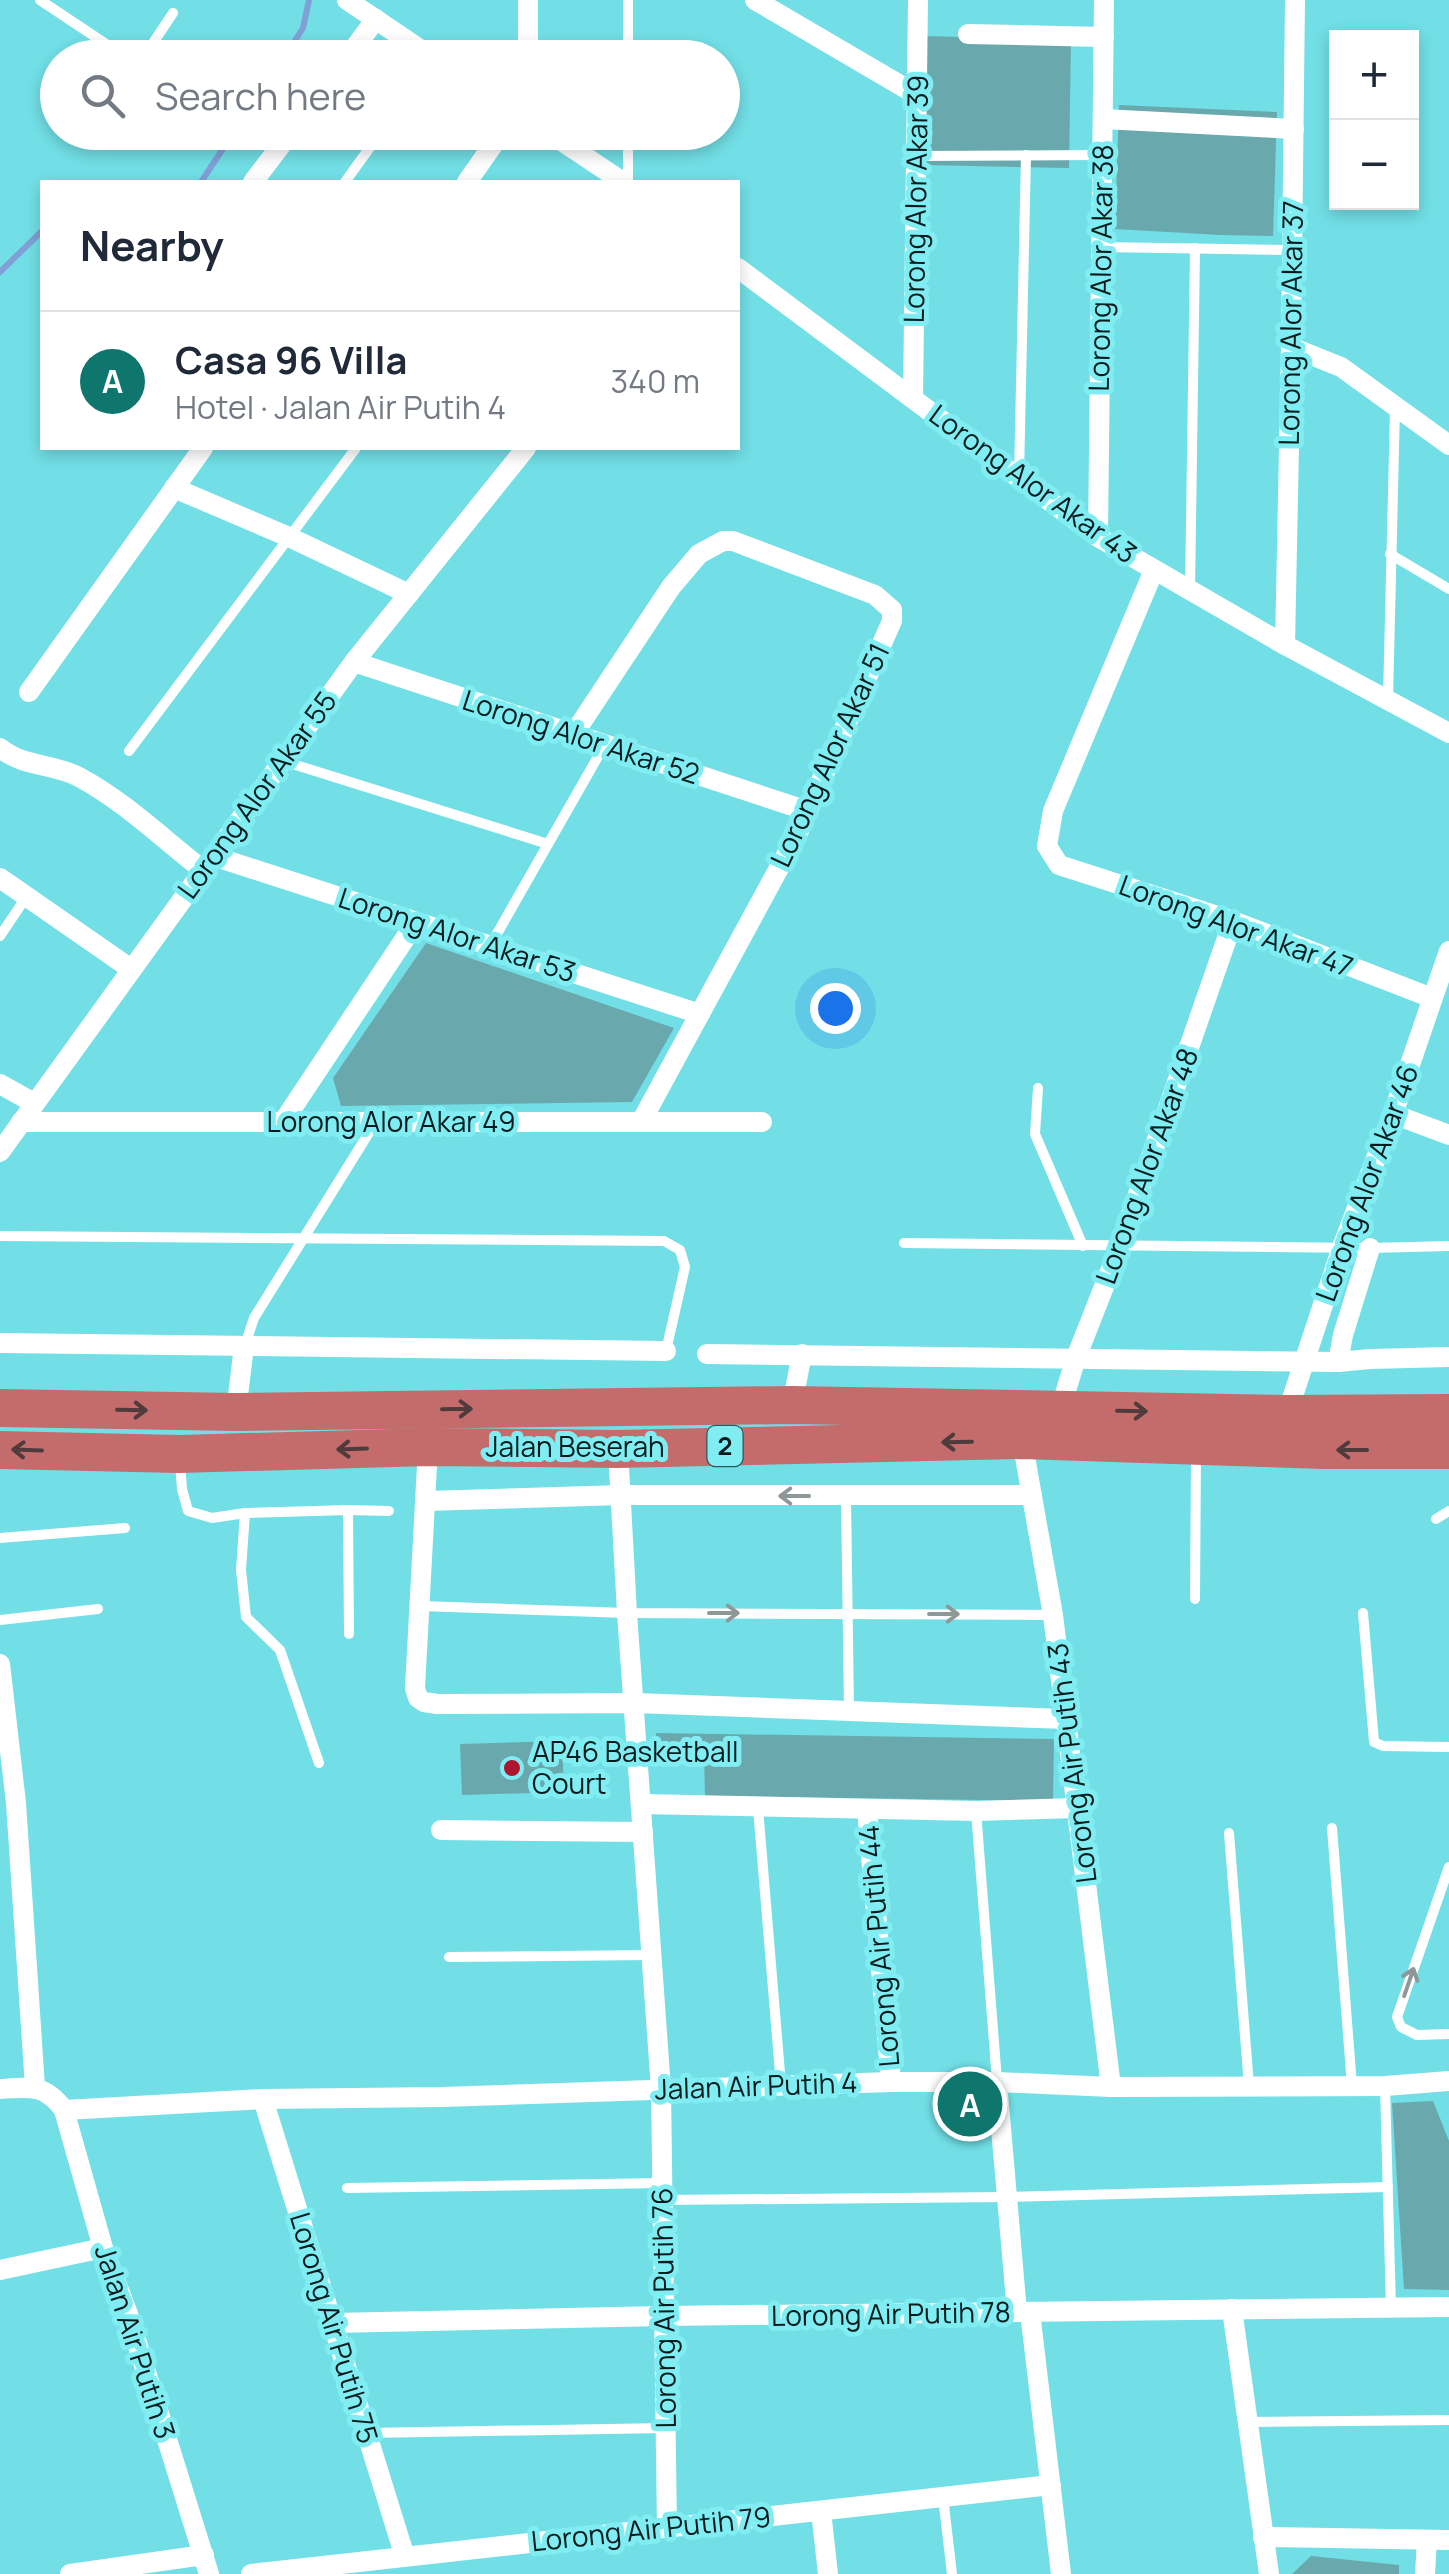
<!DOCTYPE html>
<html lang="en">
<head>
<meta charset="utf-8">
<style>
  :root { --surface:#fff; --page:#f2f2f3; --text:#1f2937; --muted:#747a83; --line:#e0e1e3; --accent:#0f766e }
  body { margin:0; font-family:Manrope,sans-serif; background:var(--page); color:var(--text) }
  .controls { position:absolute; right:30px; top:30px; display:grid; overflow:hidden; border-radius:0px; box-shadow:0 5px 15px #0003 }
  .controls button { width:90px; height:90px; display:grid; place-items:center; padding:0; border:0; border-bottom:2px solid var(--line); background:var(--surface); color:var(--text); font:50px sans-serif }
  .you { position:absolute; left:835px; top:1008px; width:35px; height:35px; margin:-25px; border:8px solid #fff; border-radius:50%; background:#1a73e8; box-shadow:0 0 0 15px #1a73e833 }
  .badge { display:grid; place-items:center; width:65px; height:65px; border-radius:50%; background:var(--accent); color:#fff; font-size:32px; font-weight:700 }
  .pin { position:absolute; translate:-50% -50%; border:5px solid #fff; box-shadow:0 2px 10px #0006 }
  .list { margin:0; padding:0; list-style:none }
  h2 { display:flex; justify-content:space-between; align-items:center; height:130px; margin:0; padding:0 40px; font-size:42px }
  h2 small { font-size:32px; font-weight:400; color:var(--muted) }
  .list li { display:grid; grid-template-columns:65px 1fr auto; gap:30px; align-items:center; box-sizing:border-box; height:140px; padding:0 40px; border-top:2px solid var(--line) }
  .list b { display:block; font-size:38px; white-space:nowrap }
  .list p { margin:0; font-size:32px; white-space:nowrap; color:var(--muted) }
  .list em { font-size:32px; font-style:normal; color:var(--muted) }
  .icon { flex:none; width:55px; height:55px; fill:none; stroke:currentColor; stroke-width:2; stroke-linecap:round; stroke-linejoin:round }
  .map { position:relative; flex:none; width:1449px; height:2574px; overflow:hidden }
  .search { position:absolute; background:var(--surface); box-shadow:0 5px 15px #0003; left:40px; top:40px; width:700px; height:110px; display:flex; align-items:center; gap:25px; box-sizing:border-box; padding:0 35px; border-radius:55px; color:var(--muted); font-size:38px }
  .panel { position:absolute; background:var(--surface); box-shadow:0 5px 15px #0003; left:40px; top:180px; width:700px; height:270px; border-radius:0px }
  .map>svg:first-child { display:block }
  .green { fill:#69a9ad }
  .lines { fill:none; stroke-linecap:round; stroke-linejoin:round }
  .stream { stroke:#80a0d6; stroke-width:6 }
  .lane { stroke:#fff; stroke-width:10 }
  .street { stroke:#fff; stroke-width:20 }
  .highway { stroke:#c46b6b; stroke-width:38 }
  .oneway { stroke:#503b3c }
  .oneway2 { stroke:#8e9899 }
  .poi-dot { fill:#ac172f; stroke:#80edf3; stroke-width:4 }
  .labels { text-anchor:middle; stroke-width:10; stroke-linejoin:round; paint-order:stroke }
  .shield { fill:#80edf3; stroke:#285a5c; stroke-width:2.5 }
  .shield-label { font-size:25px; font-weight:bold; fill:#031b1c }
  .street-label { font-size:28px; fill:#031b1c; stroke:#80edf3 }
  .poi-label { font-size:28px; fill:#031b1c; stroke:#80edf3; text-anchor:start }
</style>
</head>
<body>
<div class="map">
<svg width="1449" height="2574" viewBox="0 0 1449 2574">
  <rect width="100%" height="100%" fill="#72dfe6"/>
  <g class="green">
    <path d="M924,36L1071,40L1069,168L922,165Z"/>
    <path d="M1119,105L1277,112L1273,236L1220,235L1115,229Z"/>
    <path d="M426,943L674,1028L632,1102L341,1106L333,1078Z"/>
    <path d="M656,1733L1054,1739L1053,1801L705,1796L704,1752L656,1751Z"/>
    <path d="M562,1741L564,1792L462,1795L460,1744Z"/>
    <path d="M1433,2101L1449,2141V2290L1404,2289L1392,2103Z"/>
    <path d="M1311,2556L1399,2565V2574H1292Z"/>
  </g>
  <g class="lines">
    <g class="stream">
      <path d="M284,58L303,28L309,0"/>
      <path d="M201,182L234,132"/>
      <path d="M0,272L42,231"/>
    </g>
    <g class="lane">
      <path d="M40,0L127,58"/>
      <path d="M628,0V58"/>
      <path d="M143,58L173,13"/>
      <path d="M628,132V182"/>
      <path d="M916,156L1102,155"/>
      <path d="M345,182L381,132"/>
      <path d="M1101,247L1293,250"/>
      <path d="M1019,476L1026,155"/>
      <path d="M1390,554L1449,589"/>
      <path d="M1190,591L1195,248"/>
      <path d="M1388,700L1395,407"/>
      <path d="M129,751L356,448"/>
      <path d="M283,761L548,844"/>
      <path d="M0,936L27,896"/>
      <path d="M490,946L604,746"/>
      <path d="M1038,1088L1035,1134L1083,1246"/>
      <path d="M0,1236L664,1241L680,1250L685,1267L666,1351"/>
      <path d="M904,1243L1370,1248L1449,1246"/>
      <path d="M245,1345L254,1318L375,1123"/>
      <path d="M180,1463L182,1489L188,1511L212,1518L245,1513L241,1570L246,1617L280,1650L319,1763"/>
      <path d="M846,1497L849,1710"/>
      <path d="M348,1510L389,1511"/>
      <path d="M245,1513L348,1510L349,1634"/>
      <path d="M1436,1519L1449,1511"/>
      <path d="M0,1538L125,1528"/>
      <path d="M1195,1599L1196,1455"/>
      <path d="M420,1606L627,1613L1052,1615"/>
      <path d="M1363,1613L1374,1742L1383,1746L1449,1747"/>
      <path d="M0,1620L98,1609"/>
      <path d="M758,1808L781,2085"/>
      <path d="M976,1811L997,2081"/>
      <path d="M1332,1828L1352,2086"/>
      <path d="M1229,1833L1249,2086"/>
      <path d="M1449,1867L1397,2017L1401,2027L1417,2035L1449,2034"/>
      <path d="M449,1957L651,1955"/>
      <path d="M1385,2087L1391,2308"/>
      <path d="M347,2188L662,2183"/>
      <path d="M663,2200L1007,2197L1388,2187"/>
      <path d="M1247,2422L1449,2420"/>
      <path d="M367,2433L665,2428"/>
      <path d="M943,2497L952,2574"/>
    </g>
    <g class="street">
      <path d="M347,0L433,58"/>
      <path d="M755,0L917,95"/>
      <path d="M968,34L1104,37"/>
      <path d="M347,58L376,19"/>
      <path d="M528,58V0"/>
      <path d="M1103,119L1294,129"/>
      <path d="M548,132L623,182"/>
      <path d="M253,182L291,132"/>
      <path d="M467,182L502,132"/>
      <path d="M738,268L1098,537L1285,645L1449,733"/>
      <path d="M1291,347L1341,367L1449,445"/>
      <path d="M913,397L918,0"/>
      <path d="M174,488L289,537L409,594"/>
      <path d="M1098,537L1104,0"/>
      <path d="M1154,570L1053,811L1047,846L1059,865L1233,921L1432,998"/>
      <path d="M1285,645L1291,347L1295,0"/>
      <path d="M354,662L808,811"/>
      <path d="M29,692L203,448"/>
      <path d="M573,735L671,587L699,554L723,541H733L875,595L892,610V621L797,835L641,1122"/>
      <path d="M0,748C25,768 53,763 79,777C124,801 163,839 203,870"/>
      <path d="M213,856L700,1014"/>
      <path d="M0,878L131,969"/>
      <path d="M0,1084L34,1103"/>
      <path d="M1393,1114L1449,1135"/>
      <path d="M21,1122H762"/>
      <path d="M283,1122L416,922"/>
      <path d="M0,1152L354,662L526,448"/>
      <path d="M0,1343L666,1351"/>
      <path d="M707,1354L1338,1362L1370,1359L1449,1357"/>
      <path d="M1338,1362L1343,1335L1370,1248"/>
      <path d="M792,1405L802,1354"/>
      <path d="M1060,1410L1076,1358L1120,1246L1233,921"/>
      <path d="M236,1412L244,1346"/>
      <path d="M1287,1414L1342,1247L1393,1114L1449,951"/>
      <path d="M1022,1440L1053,1615L1111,2087"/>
      <path d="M428,1447L415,1688L418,1698L424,1702L437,1704L635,1703L1066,1719"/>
      <path d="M618,1449L627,1613L661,2089L667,2528"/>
      <path d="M425,1501L622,1495H1032"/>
      <path d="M0,1664L16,1803L35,2087"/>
      <path d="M641,1804L976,1811L1077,1808"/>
      <path d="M867,1810L891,2082"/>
      <path d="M441,1830L643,1832"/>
      <path d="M997,2082L1017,2312"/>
      <path d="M0,2089C30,2087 45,2084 64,2110L103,2248L128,2314L209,2574"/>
      <path d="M263,2099L405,2557"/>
      <path d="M64,2110L263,2099L442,2097L891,2082H997L1111,2087L1385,2086L1449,2081"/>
      <path d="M0,2270L103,2248"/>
      <path d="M1232,2309L1269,2574"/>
      <path d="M1030,2312L1061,2574"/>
      <path d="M333,2323L664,2316L1449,2307"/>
      <path d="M821,2511L828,2574"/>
      <path d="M1263,2537L1449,2540"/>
      <path d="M70,2574L204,2555"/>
      <path d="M251,2574L1051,2485"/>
      <path d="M1425,2574L1427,2540"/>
    </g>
    <g class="highway">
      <path d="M0,1408L236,1412L792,1405L1287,1414L1449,1413"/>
      <path d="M0,1450L179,1454L428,1447L618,1449L1022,1440L1324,1450H1449"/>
    </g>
  </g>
  <defs><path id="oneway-shaft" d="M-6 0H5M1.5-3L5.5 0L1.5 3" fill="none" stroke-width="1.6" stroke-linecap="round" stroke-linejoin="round" transform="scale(2.5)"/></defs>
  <g class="oneway">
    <use href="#oneway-shaft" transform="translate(457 1409) rotate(-1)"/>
    <use href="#oneway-shaft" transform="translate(132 1410) rotate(1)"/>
    <use href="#oneway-shaft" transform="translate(1132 1411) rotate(1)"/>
    <use href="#oneway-shaft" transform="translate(957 1442) rotate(179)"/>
    <use href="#oneway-shaft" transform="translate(352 1449) rotate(178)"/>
    <use href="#oneway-shaft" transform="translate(27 1450) rotate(-178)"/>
    <use href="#oneway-shaft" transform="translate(1352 1450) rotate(-180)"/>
  </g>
  <g class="oneway2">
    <use href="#oneway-shaft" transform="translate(794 1496) rotate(-180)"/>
    <use href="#oneway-shaft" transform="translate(724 1613)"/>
    <use href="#oneway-shaft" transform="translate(944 1614)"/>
    <use href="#oneway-shaft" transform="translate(1409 1982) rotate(-71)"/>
  </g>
  <circle class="poi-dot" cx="512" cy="1768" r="10"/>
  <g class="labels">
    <rect class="shield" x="707.5" y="1426" width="35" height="40" rx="8"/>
    <g class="shield-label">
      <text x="725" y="1455">2</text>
    </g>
    <g class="street-label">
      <text transform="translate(916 199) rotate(-89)" y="10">Lorong Alor Akar 39</text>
      <text transform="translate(1101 268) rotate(-89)" y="10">Lorong Alor Akar 38</text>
      <text transform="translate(1291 323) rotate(-89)" y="10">Lorong Alor Akar 37</text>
      <text transform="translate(1033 484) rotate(36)" y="10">Lorong Alor Akar 43</text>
      <text transform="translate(581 737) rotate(18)" y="10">Lorong Alor Akar 52</text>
      <text transform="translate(830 755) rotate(-65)" y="10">Lorong Alor Akar 51</text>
      <text transform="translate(257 795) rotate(-54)" y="10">Lorong Alor Akar 55</text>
      <text transform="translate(1236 926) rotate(20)" y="10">Lorong Alor Akar 47</text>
      <text transform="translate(457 935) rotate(18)" y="10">Lorong Alor Akar 53</text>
      <text x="391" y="1132">Lorong Alor Akar 49</text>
      <text transform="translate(1147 1166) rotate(-70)" y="10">Lorong Alor Akar 48</text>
      <text transform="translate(1367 1183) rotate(-70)" y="10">Lorong Alor Akar 46</text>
      <text x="575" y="1457">Jalan Beserah</text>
      <text transform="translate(1072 1763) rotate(-97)" y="10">Lorong Air Putih 43</text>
      <text transform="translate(879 1946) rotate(-95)" y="10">Lorong Air Putih 44</text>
      <text transform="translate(756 2086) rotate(-2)" y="10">Jalan Air Putih 4</text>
      <text transform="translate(664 2308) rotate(-91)" y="10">Lorong Air Putih 76</text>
      <text transform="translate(891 2314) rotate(-1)" y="10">Lorong Air Putih 78</text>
      <text transform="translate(334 2328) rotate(73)" y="10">Lorong Air Putih 75</text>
      <text transform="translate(135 2342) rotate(72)" y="10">Jalan Air Putih 3</text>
      <text transform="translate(651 2529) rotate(-6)" y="10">Lorong Air Putih 79</text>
    </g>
    <g class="poi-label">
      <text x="532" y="1762">AP46 Basketball<tspan x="532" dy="32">Court</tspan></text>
    </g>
  </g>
</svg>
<div class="controls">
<button>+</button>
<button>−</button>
</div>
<div class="you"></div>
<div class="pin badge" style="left:970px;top:2104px">A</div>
<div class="search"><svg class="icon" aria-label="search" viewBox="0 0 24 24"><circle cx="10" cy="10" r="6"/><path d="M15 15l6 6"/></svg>Search here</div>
<section class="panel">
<h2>Nearby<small></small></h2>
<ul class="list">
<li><span class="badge">A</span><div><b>Casa 96 Villa</b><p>Hotel · Jalan Air Putih 4</p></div><em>340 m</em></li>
</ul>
</section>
</div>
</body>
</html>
